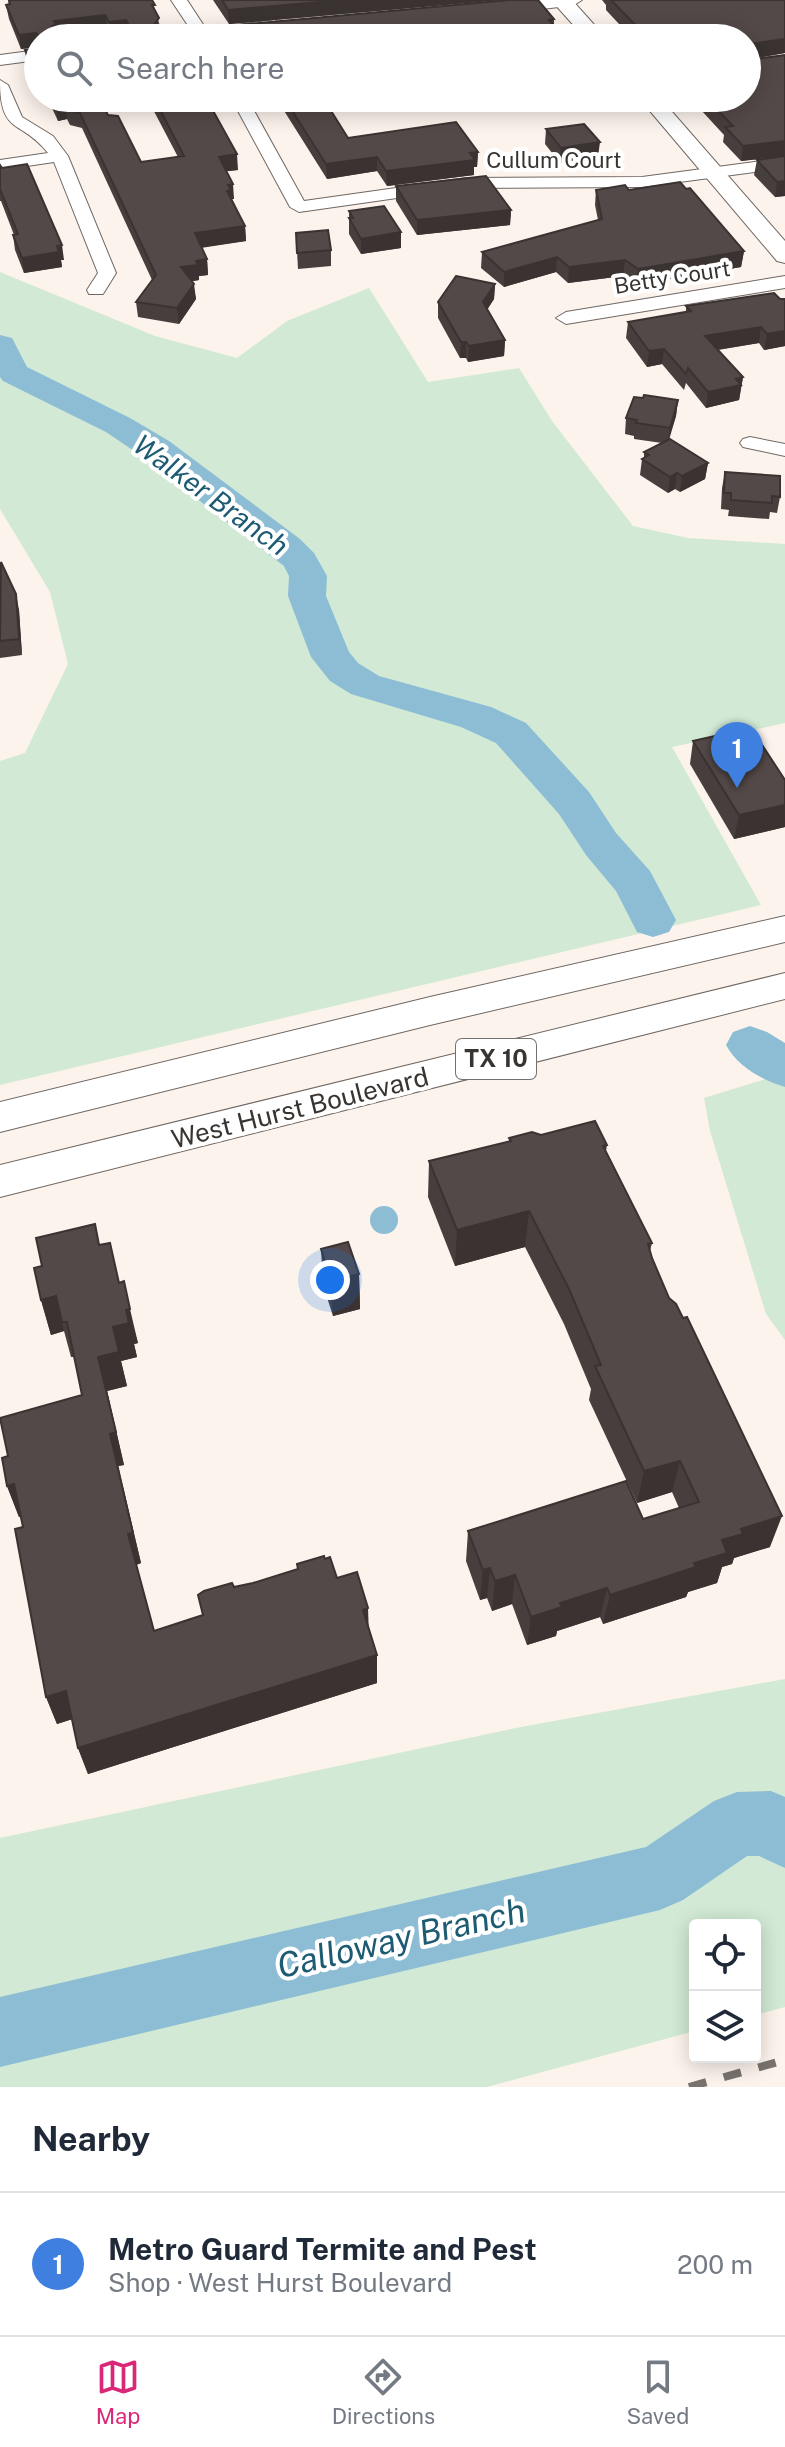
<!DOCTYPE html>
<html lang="en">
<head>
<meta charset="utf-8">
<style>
  :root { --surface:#fff; --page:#f6f6f7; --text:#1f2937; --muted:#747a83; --line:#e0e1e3; --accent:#db2777 }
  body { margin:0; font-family:"Public Sans",sans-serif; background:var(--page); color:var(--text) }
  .controls { position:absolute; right:24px; bottom:24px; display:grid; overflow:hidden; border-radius:8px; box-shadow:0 4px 20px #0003 }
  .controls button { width:72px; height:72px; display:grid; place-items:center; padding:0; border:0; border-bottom:2px solid var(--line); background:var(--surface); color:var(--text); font:40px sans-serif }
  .you { position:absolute; left:330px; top:1280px; width:28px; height:28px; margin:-20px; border:6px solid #fff; border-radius:50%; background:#1a73e8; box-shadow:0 0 0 12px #1a73e833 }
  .badge { display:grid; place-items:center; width:52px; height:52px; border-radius:50%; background:var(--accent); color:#fff; font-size:26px; font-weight:700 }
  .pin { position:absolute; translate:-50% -66px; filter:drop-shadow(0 2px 4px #0008) }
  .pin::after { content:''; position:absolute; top:42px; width:28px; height:24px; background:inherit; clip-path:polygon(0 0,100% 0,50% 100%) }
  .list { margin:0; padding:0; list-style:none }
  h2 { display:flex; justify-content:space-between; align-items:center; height:104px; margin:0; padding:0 32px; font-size:34px }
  h2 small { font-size:26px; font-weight:400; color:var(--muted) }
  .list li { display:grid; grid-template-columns:52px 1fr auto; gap:24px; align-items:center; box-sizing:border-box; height:144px; padding:0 32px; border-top:2px solid var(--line) }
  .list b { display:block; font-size:30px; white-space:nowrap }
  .list p { margin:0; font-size:26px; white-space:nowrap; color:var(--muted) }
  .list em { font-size:26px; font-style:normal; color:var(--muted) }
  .icon { flex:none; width:44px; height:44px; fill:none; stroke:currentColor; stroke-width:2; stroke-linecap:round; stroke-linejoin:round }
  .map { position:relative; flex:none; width:785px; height:2087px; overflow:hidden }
  .search { position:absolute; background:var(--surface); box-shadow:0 4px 20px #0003; left:24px; right:24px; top:24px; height:88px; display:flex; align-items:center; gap:20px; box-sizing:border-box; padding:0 28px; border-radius:44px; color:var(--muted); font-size:30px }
  .sheet { height:248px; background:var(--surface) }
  nav { display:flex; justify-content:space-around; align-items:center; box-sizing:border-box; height:112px; border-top:2px solid var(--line); background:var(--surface); font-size:22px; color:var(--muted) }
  nav a { display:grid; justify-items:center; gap:4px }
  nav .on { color:var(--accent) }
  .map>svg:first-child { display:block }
  .green { fill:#d1e9d5 }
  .water { fill:#8cbdd4 }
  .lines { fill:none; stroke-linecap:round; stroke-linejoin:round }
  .river { fill:#8cbdd4; fill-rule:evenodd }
  .minor-casing { stroke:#706762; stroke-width:2 }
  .major-casing { stroke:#706762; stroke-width:2 }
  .minor { fill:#fff; fill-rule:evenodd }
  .major { fill:#fff; fill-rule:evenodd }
  .rail { stroke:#78736e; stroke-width:8; stroke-dasharray:18 18; stroke-linecap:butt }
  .wall { fill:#473f3e }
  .shaded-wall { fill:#3a3332 }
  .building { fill:#534948; stroke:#3a3332; stroke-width:2 }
  .labels { text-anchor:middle; stroke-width:8; stroke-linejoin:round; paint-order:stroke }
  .far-street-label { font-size:22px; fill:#373431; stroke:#fff }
  .shield { fill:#fff; stroke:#73716f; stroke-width:2 }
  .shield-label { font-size:24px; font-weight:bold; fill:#373431 }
  .street-label { font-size:26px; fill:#373431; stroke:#fff }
  .water-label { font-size:28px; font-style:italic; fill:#1d5b73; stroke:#fff }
  .near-water-label { font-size:34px; font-style:italic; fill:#1d5b73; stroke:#fff }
</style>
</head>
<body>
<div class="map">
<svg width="785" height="2087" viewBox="0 0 785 2087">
  <rect width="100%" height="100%" fill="#fcf3ec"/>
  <g class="green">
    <path d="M0,272L155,336L237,358L287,321L369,288L428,382L519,368L552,421L633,526L688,538L785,544V723L672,747L761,905L0,1085V761L25,753L68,664L50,592L0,509Z"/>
    <path d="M785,1073V1340L766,1314L710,1131L704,1098Z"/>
    <path d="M785,1679V2007L755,2015V1925H695V2031L487,2087H0V1838L521,1727Z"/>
  </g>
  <circle class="water" cx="384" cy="1220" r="14"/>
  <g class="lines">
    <g class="river">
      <path d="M0,335L12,338L27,367L130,418L169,441L300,539L314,553L327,576L326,596L349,652L358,663L379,676L491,707L526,723L589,792L616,833L650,871L676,920L669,932L653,937L637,932L616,891L586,855L559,814L496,743L461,727L351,694L330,681L311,657L288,596L289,576L284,566L143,457L106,432L3,381L0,377Z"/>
      <path d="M750,1026L767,1032L785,1043V1087C762,1080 738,1067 726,1045L733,1032Z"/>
      <path d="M771,1791L785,1797V1868L759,1856H747L683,1900L660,1910L0,2067V1997L646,1847L714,1801L737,1792Z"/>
    </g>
    <defs>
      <g id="minor">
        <path d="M171,0H187L206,29L275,20L283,25L275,30L212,38H157L165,33L191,30Z"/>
        <path d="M539,0H582L574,5L504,14L496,9L504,4Z"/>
        <path d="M38,50V60L0,65V55Z"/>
        <path d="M0,80L8,85L22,117L53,136L68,156L116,273L103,294H89L87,290L98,273L54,162L0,170V160L48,153C21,118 0,137 0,80Z"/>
        <path d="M231,98H247L304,201L467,178L642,177L785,158V168L642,187L467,188L299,212L290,207Z"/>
        <path d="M785,276V288L566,324L556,318L566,312Z"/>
        <path d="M750,437L785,444V456L743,447L740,443L743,439Z"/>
      </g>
      <g id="major">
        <path d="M551,0H572L606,38H585Z"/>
        <path d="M639,98H660L785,241V263L777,261Z"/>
        <path d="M785,916V942L430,1025L0,1132V1102L430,997Z"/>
        <path d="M785,973V999L0,1197V1165Z"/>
      </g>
    </defs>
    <use href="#minor" class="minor-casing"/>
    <use href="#major" class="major-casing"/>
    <use href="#minor" class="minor"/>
    <use href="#major" class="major"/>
    <path class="rail" d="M689,2087L785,2060"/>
  </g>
  <g class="wall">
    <path d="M8,0H152L160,26L171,38H130L128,34L111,36L107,29L57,35L58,38H38V47L21,49L9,19L6,5L9,4Z"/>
    <path d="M213,0H502L229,24Z"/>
    <path d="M602,0H785V53L747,60L785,55V196L775,197L754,175L757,160L776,157L741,161L723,142L724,135L690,98H747V38H632L606,10V5Z"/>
    <path d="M554,19V26L565,38H238L237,25Z"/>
    <path d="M38,47V89L27,64L25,50Z"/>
    <path d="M42,98H99L108,115L141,162L178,157L147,98H206L238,170L226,171L234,199H232L245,226L246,241L201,248L207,259L208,275L199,276V280L192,281L196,299L179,324L138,317L136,302L152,280L82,128L70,125L67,119L58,121L52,108L44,103Z"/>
    <path d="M276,98H323L348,138L478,152L477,167H474V175L387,186L377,171L327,179Z"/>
    <path d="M484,98H531L530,104L493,109Z"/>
    <path d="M546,129L598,157L560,163L545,144Z"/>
    <path d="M0,165L64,260H61L62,267L24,273L15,250L13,235H14L1,201H0Z"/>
    <path d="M396,186L511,210L510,225L417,235L396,201Z"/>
    <path d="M596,190H629L744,251L741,267L636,285L623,276L568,283L556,272L504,287L481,268L482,252L598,220L595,205Z"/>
    <path d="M349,211L401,232V248L361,254L349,234Z"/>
    <path d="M296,233L331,250V266L298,269Z"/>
    <path d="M495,284L494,299L487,310L505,340L504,356L468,362L466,358H460L438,318V302Z"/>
    <path d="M785,299V346L764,350L759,343L718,350L743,377L739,400L706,408L686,383L684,390L662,364L647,367L626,338L628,322L686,312V306Z"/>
    <path d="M643,398L678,400L676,416L669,440L708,463L705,479L680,492L675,489L668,493L640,475L642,459L644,458V452L662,443L634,439V436L625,434L626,418Z"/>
    <path d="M725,472L780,497L777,513L770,512L769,519L728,516L729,510L721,509L722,488Z"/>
    <path d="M0,563L19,610L22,655L0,658Z"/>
    <path d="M693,741L785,780V827L734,839L690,764Z"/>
    <path d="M541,1135L607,1145L606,1151L652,1243L650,1251L652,1258L770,1547L734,1558L732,1564L722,1567L717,1583L688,1592L686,1597L603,1624L600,1617L557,1631L556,1636L527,1645L512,1604L492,1611L487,1598L480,1600L466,1561L468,1531L643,1519L679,1508L672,1492L637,1503L589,1400L591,1389L564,1324L525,1247L455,1266L428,1197L429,1161L509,1142V1138Z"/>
    <path d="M99,1245L119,1283L138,1343L134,1344L137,1357L121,1361L127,1386L107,1391L124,1465L118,1466L141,1563L136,1565L154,1631L203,1616L198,1595L253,1583L297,1569V1564L325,1559L368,1628L377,1655V1683L88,1774L78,1748L72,1719L57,1724L46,1697L23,1527L21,1517H19L7,1486L8,1456L82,1395L74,1357H71L64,1331L51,1335L41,1300L42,1266Z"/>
    <path d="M321,1249L359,1274L360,1309L333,1316L323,1285Z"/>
  </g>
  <g class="shaded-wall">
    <path d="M342,0H502L229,24L228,10Z"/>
    <path d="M105,15L107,29L57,35L58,38H53L52,26L54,21Z"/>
    <path d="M126,20L128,34L111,36L109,22Z"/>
    <path d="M417,26V38H360V33Z"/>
    <path d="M504,28V38H425Z"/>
    <path d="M36,33L38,47L21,49L19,35Z"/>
    <path d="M785,39V53L747,59L749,44Z"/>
    <path d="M493,98H531L530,104L493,109Z"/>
    <path d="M65,104L67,119L58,121L56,106Z"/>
    <path d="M785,141V156L741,161L743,146Z"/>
    <path d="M600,142L598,157L560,163L561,148Z"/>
    <path d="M478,152L477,167H474V175L387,186L386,171Z"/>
    <path d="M237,154L238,170L220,172L219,157Z"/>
    <path d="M377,157V171L327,179L326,164Z"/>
    <path d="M785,181V196L775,197L777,182Z"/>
    <path d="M233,184L234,199H231L228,206V185Z"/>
    <path d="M511,210L510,225L417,235V220Z"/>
    <path d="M245,226L246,241L196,248L195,233Z"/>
    <path d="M401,232V248L361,254V239Z"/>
    <path d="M62,245L64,260H61L62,267L24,273L22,258Z"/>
    <path d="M744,251L741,267L636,285L638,269Z"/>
    <path d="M557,257L556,272L504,287V272Z"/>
    <path d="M207,259L208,275L199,276V280L182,283L181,267L196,261Z"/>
    <path d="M625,260L623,276L568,283L569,267Z"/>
    <path d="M194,284L196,299L179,324L177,308Z"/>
    <path d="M495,284L494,299L482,317L483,302Z"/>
    <path d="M761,327L759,343L703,352L705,336Z"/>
    <path d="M785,331V346L764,350L767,334Z"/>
    <path d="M505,340L504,356L468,362L469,346Z"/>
    <path d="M461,342H466V358H460Z"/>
    <path d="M664,349L662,364L647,367L649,351Z"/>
    <path d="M743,377L739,400L706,408L708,392L736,379Z"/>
    <path d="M678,400L676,416L667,444L670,428Z"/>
    <path d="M708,463L705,479L680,492L682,476Z"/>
    <path d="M677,473L675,489L668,493L670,477Z"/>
    <path d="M16,594L19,610L22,655L19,639Z"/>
    <path d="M785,805V827L734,839L739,815Z"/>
    <path d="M529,1211L525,1247L455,1266L457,1230Z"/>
    <path d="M359,1274L360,1309L333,1316L331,1281Z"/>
    <path d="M56,1296L64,1331L51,1335L41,1300Z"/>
    <path d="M130,1309L138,1343L134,1344L137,1357L121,1361L127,1386L107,1391L124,1465L118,1466L141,1563L136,1565L128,1534L110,1434L98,1357L113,1327L126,1310Z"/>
    <path d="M680,1461L672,1492L637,1503L644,1471Z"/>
    <path d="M14,1484L26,1515L19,1517L7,1486Z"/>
    <path d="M782,1516L770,1547L734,1558L732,1564L722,1567L717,1583L688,1592L686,1597L603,1624L610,1595L694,1563L722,1540L741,1529Z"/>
    <path d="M490,1568L487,1598L480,1600L483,1570Z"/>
    <path d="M515,1575L512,1604L492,1611L495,1581Z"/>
    <path d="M607,1588L600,1617L557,1631L556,1636L527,1645L531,1617L560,1603Z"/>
    <path d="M368,1608L369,1637L363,1610Z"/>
    <path d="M377,1655V1683L88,1774L78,1748Z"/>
    <path d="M66,1691L76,1718L57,1724L46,1697Z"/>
  </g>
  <g class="building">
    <path d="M9,0H152L155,5H152L159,18L153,26L164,27L171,38H136L126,20L109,22L105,15L54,21L56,25L52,26L57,38H39V36L36,33L19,35L6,5L10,4Z"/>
    <path d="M222,0H342L228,10Z"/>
    <path d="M509,0H538L554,19L549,20L565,38H513L504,28L425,38L417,26L360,33L363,38H246L237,25Z"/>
    <path d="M611,0H785V39L749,44L747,60L785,55V141L743,146L725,127L733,126L706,98H747V38H648Z"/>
    <path d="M38,48V80L25,50Z"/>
    <path d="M52,98H99L108,115L118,116L141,162L184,156L154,98H206L237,154L219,157L233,184L228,185L231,190L227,191L245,226L195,233L207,259L196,261L198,265L181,267L194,284L177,308L136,302L156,275L80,113L68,110L65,104L56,106Z"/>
    <path d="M284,98H323L348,138L456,122L478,152L470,153L475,160L386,171L377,157L326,164Z"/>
    <path d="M584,124L600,142L561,148L546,129Z"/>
    <path d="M785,156V181L777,182L757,160Z"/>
    <path d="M27,164L62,245L57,246L59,252L22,258L13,235L18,234L0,189V165L2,168Z"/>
    <path d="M486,176L511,210L417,220L396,186Z"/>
    <path d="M680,182L686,189L690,188L744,251L638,269L625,260L569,267L557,257L504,272L482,252L602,219L596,190L625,185L629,190Z"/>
    <path d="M384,206L401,232L361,239L349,218H353L349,211Z"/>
    <path d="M328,230L331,250L297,253L296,233Z"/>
    <path d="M456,276L495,284L483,302L505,340L469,346L466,342H461L438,302Z"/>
    <path d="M774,293L780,299H785V331L767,334L761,327L705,336L743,377L736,379L741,385L708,392L688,368L686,374L664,349L649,351L628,322L691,311L686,306Z"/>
    <path d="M644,395L678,400L670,428L636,423L637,420L626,418L634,397L643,398Z"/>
    <path d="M670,439L708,463L682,476L677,473L670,477L642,459L649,455L644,452Z"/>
    <path d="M725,472L780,476V497L772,496V503L731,500V493H724Z"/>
    <path d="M1,562L16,594L19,639L0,641Z"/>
    <path d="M751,728L785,780V805L739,815L693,741Z"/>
    <path d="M595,1121L607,1145L603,1146L652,1243L648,1244L652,1258L669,1298L676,1304L683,1318L687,1317L782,1516L741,1529L743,1534L722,1540L727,1553L694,1563L696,1567L610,1595L607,1588L560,1603L562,1607L531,1617L515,1575L495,1581L490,1568L483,1570L468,1531L626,1481L643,1519L699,1502L680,1461L644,1471L595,1366L601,1365L569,1289L529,1211L457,1230L429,1161L511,1141L509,1138L532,1132L541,1135Z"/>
    <path d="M95,1224L99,1245L110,1243L119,1283L124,1281L130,1309L126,1310L129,1323L113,1327L119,1352L98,1357L116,1432L110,1434L133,1533L128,1534L154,1631L203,1615L198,1595L204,1591L232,1583L234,1587L253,1583L298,1569L297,1564L324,1556L325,1559L330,1557L337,1578L357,1572L368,1608L363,1610L377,1655L78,1748L66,1691L46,1697L15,1529L23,1527L14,1484L7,1486L2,1458L8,1456L0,1418L82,1395L67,1322H62L56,1296L41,1300L34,1268L42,1266L36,1238Z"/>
    <path d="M348,1242L359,1274L331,1281L321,1249Z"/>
  </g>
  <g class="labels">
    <g class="far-street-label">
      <text x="554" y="168">Cullum Court</text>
      <text transform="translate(672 277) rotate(-9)" y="8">Betty Court</text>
    </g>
    <rect class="shield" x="456" y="1039" width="80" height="40" rx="6"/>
    <g class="shield-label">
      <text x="496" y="1067">TX 10</text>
    </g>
    <g class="street-label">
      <text transform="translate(300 1108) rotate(-14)" y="9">West Hurst Boulevard</text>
    </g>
    <g class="water-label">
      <text transform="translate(211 495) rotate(36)" y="10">Walker Branch</text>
    </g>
    <g class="near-water-label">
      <text transform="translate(401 1938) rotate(-13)" y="12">Calloway Branch</text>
    </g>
  </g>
</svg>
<div class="controls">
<button><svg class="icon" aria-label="locate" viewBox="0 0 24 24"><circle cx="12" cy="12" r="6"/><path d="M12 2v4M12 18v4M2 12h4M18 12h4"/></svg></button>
<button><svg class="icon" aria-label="layers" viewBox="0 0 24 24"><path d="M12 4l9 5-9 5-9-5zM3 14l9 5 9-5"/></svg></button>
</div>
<div class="you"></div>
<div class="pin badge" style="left:737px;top:788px;background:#3f7fe0">1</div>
<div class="search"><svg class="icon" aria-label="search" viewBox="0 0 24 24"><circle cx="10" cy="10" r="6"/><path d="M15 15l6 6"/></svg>Search here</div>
</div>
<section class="sheet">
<h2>Nearby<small></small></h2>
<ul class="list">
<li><span class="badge" style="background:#3f7fe0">1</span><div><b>Metro Guard Termite and Pest</b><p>Shop · West Hurst Boulevard</p></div><em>200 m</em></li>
</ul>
</section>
<nav>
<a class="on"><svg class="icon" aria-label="map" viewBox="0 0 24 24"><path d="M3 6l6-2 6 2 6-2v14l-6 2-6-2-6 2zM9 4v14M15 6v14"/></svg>Map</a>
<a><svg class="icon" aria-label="directions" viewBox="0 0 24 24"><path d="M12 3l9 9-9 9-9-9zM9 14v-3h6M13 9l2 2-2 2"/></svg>Directions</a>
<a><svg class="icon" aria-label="saved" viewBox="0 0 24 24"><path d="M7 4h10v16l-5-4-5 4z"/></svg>Saved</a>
</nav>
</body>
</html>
